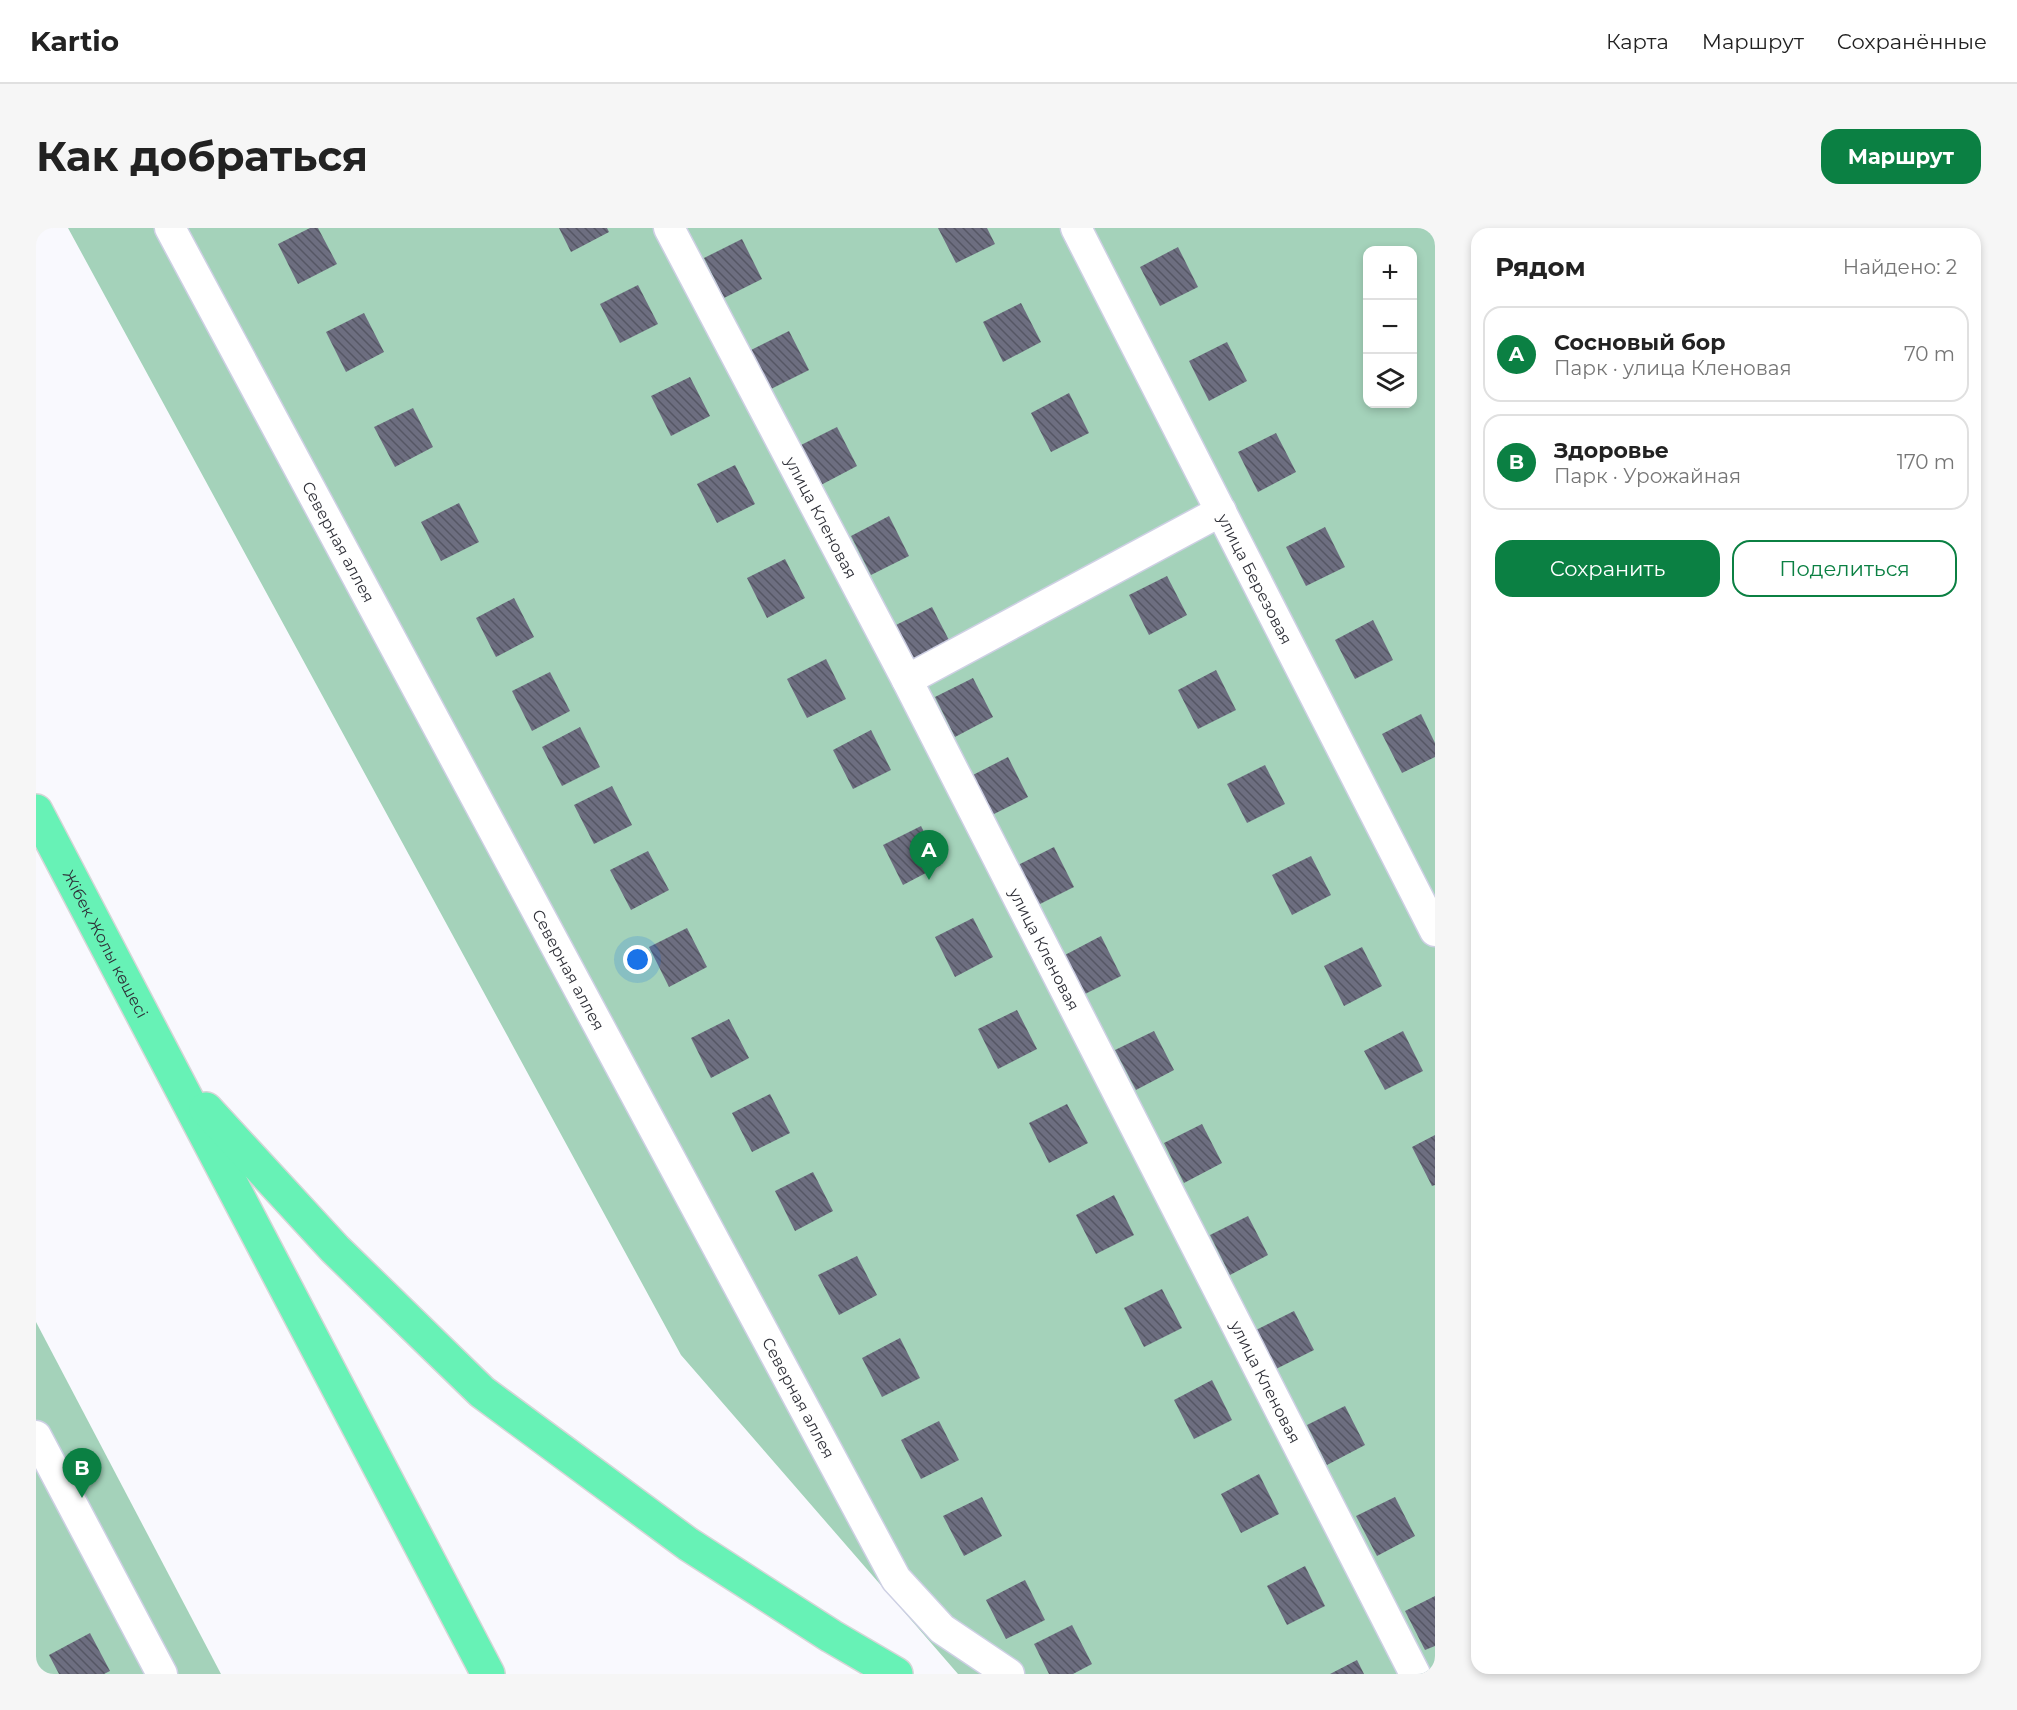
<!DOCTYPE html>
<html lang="ru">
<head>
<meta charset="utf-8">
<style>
  :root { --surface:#fff; --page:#f6f6f6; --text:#222; --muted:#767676; --line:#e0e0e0; --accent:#0b8043 }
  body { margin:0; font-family:Montserrat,sans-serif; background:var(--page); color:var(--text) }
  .controls { position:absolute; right:18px; top:18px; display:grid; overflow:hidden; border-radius:12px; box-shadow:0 3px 9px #0003 }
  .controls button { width:54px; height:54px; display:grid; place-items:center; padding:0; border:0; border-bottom:2px solid var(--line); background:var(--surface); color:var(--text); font:30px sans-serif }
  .you { position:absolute; left:602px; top:732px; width:21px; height:21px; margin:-15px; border:4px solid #fff; border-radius:50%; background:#1a73e8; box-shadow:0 0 0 9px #1a73e833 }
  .badge { display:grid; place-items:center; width:39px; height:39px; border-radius:50%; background:var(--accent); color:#fff; font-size:20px; font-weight:700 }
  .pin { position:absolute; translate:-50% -50px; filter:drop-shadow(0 2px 3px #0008) }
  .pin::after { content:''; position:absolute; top:32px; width:21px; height:18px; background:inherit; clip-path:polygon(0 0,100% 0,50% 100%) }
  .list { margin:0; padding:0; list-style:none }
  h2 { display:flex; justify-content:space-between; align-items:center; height:78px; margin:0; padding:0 24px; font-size:26px }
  h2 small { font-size:20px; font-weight:400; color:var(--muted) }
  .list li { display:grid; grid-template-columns:39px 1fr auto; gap:18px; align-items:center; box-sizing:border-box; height:96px; margin:0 12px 12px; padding:0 12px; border:2px solid var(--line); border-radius:18px }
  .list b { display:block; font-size:22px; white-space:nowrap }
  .list p { margin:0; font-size:20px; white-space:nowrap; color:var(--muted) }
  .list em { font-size:20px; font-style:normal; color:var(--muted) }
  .actions { display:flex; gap:12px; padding:18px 24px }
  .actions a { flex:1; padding:14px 0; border:2px solid var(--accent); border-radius:18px; text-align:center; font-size:21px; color:var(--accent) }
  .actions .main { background:var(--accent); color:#fff }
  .icon { flex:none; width:33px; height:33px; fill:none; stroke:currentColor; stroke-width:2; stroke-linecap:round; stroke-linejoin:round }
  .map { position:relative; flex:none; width:1399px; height:1446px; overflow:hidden; border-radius:18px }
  header { display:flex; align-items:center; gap:36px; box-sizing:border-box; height:84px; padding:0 30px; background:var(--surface); border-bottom:2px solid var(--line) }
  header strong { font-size:28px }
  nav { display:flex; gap:33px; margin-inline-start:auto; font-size:21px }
  .intro { display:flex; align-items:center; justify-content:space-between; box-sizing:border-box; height:144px; padding:0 36px }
  h1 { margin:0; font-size:42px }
  .button { padding:15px 27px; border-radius:18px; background:var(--accent); color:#fff; font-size:21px; font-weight:700 }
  main { display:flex; gap:36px; padding:0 36px }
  aside { flex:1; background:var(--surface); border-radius:18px; box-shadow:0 3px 9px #0003 }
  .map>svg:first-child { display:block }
  .garden { fill:#a4d2ba; fill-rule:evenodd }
  .building { fill:url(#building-back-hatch) }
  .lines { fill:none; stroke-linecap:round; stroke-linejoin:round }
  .minor-casing { stroke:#ced0e4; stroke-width:33 }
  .highway-casing { stroke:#d5d6d7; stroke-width:36 }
  .minor { stroke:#fff; stroke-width:30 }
  .highway { stroke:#67f2b6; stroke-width:33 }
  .labels { text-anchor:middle; stroke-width:6; stroke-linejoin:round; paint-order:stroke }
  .street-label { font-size:16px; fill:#2f3038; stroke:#fff }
</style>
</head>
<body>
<header>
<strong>Kartio</strong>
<nav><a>Карта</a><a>Маршрут</a><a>Сохранённые</a></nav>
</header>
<div class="intro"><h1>Как добраться</h1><a class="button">Маршрут</a></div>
<main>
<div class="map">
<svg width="1399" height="1446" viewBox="0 0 1399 1446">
  <defs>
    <pattern id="building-back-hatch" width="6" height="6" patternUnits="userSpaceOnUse" patternTransform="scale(1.5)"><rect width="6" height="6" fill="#6d6e80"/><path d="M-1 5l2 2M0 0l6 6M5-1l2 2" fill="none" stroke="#555664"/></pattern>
  </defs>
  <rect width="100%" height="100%" fill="#f9f9fe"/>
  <g class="garden">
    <path d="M32,0H1399V1446H922L645,1127ZM1332,22H1376V176H1332Z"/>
    <path d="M0,1094L185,1446H0Z"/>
  </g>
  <g class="building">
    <path d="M274,0H282L301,36L262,56L242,16Z"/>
    <path d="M523,0H571L573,4L535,24Z"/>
    <path d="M902,0H951L959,16L920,35Z"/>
    <path d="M706,11L726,51L688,70L668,30Z"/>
    <path d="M1142,19L1162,59L1124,78L1104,39Z"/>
    <path d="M602,57L622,96L584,115L564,76Z"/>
    <path d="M985,75L1005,114L967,134L947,94Z"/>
    <path d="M328,85L348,124L310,144L290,104Z"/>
    <path d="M753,103L773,142L735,161L715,122Z"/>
    <path d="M1191,114L1211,153L1173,173L1153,133Z"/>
    <path d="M654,149L674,188L635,208L615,168Z"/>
    <path d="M1033,165L1053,205L1015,224L995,185Z"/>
    <path d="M377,180L397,219L359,239L338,199Z"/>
    <path d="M801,199L821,238L783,258L763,218Z"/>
    <path d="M1240,205L1260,244L1222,264L1202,224Z"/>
    <path d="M699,237L719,276L681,295L661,256Z"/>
    <path d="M423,275L443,314L405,333L385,294Z"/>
    <path d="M853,288L873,328L835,347L815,308Z"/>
    <path d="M1289,299L1309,339L1270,358L1250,319Z"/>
    <path d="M749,331L769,370L731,390L711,350Z"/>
    <path d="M1131,348L1151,387L1113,407L1093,367Z"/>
    <path d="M478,370L498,409L460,429L440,390Z"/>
    <path d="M896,379L916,418L878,437L858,398Z"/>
    <path d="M1337,392L1357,432L1319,451L1299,412Z"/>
    <path d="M790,431L810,471L771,490L751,451Z"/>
    <path d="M1180,442L1200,482L1162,501L1142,462Z"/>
    <path d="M514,444L534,483L496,503L476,463Z"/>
    <path d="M937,450L957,489L919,509L899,469Z"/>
    <path d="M1385,486L1399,515V529L1366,545L1346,506Z"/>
    <path d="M544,499L564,539L526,558L506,519Z"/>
    <path d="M835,502L855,542L817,561L797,522Z"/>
    <path d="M972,529L992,569L954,588L933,549Z"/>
    <path d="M1229,537L1249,576L1211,595L1191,556Z"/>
    <path d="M576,558L596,597L558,616L538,577Z"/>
    <path d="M885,598L905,637L867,657L847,617Z"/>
    <path d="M1018,619L1038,659L1000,678L980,638Z"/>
    <path d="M612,623L633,662L595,682L574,642Z"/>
    <path d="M1275,628L1295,667L1256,687L1236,647Z"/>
    <path d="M937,690L957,729L919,749L899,709Z"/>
    <path d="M651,700L671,739L633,759L613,719Z"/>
    <path d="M1065,708L1085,748L1047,767L1027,728Z"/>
    <path d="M1326,719L1346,758L1308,778L1288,738Z"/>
    <path d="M981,782L1001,821L962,841L942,801Z"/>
    <path d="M693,791L713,830L675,850L655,810Z"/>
    <path d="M1118,803L1138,842L1100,862L1079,822Z"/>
    <path d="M1367,803L1387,843L1349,862L1328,823Z"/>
    <path d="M734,866L754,905L716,924L696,885Z"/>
    <path d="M1031,876L1052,915L1013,935L993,895Z"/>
    <path d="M1166,896L1186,935L1148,955L1128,915Z"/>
    <path d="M1399,907V957L1396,958L1376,919Z"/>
    <path d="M777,944L797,983L759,1003L739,963Z"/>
    <path d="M1078,967L1098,1007L1060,1026L1040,987Z"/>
    <path d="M1212,988L1232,1027L1194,1047L1174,1007Z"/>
    <path d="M821,1028L841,1067L803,1087L782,1047Z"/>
    <path d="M1126,1061L1146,1100L1108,1119L1088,1080Z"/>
    <path d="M1258,1083L1278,1122L1240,1141L1220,1102Z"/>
    <path d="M864,1110L884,1150L846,1169L826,1130Z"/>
    <path d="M1176,1152L1196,1192L1158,1211L1138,1172Z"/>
    <path d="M1309,1178L1329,1217L1291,1237L1271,1197Z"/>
    <path d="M903,1193L923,1232L885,1251L865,1212Z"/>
    <path d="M1223,1246L1243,1286L1205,1305L1185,1266Z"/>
    <path d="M946,1269L966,1308L928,1328L907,1288Z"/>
    <path d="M1359,1269L1379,1308L1341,1328L1320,1288Z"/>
    <path d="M1269,1338L1289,1378L1251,1397L1231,1358Z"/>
    <path d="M989,1352L1009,1392L970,1411L950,1372Z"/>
    <path d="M1399,1368V1418L1389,1422L1369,1383Z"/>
    <path d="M1036,1397L1056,1436L1037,1446H1013L998,1416Z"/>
    <path d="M54,1405L74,1443L68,1446H23L13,1427Z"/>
    <path d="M1321,1432L1328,1446H1294Z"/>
  </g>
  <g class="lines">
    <defs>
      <g id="minor">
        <path id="s1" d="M134,0L860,1351L906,1401L973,1446"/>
        <path id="s2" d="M633,0L871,452L1379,1446"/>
        <path id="s3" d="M1040,0L1399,703"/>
        <path d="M871,452L1185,283"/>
        <path d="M0,1208L126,1446"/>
      </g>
      <g id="highway">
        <path id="s4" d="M0,583L452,1446"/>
        <path d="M170,881L299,1021L446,1164L652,1316L795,1408L860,1446"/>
      </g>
    </defs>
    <use href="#minor" class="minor-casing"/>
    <use href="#highway" class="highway-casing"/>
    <use href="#minor" class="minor"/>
    <use href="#highway" class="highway"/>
  </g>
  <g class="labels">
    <g class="street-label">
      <text dy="6" stroke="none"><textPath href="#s2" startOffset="327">улица Кленовая</textPath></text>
      <text dy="6" stroke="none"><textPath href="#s1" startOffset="356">Северная аллея</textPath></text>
      <text dy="6" stroke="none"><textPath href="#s3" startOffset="394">улица Березовая</textPath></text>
      <text dy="6" stroke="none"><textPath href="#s4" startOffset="150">Жібек Жолы көшесі</textPath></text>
      <text dy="6" stroke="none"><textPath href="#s2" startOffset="813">улица Кленовая</textPath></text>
      <text dy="6" stroke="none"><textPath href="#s1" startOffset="842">Северная аллея</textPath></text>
      <text dy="6" stroke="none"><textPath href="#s2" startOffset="1299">улица Кленовая</textPath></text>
      <text dy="6" stroke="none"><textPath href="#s1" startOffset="1328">Северная аллея</textPath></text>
    </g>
  </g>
</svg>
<div class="controls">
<button>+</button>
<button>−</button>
<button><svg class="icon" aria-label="layers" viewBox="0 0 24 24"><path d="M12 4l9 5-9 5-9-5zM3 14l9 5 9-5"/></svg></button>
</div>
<div class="you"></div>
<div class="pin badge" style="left:893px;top:652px">A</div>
<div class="pin badge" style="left:46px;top:1270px">B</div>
</div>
<aside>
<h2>Рядом<small>Найдено: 2</small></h2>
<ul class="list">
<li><span class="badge">A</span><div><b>Сосновый бор</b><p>Парк · улица Кленовая</p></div><em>70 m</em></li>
<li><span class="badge">B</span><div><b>Здоровье</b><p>Парк · Урожайная</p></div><em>170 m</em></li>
</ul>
<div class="actions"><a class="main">Сохранить</a><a>Поделиться</a></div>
</aside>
</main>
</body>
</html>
